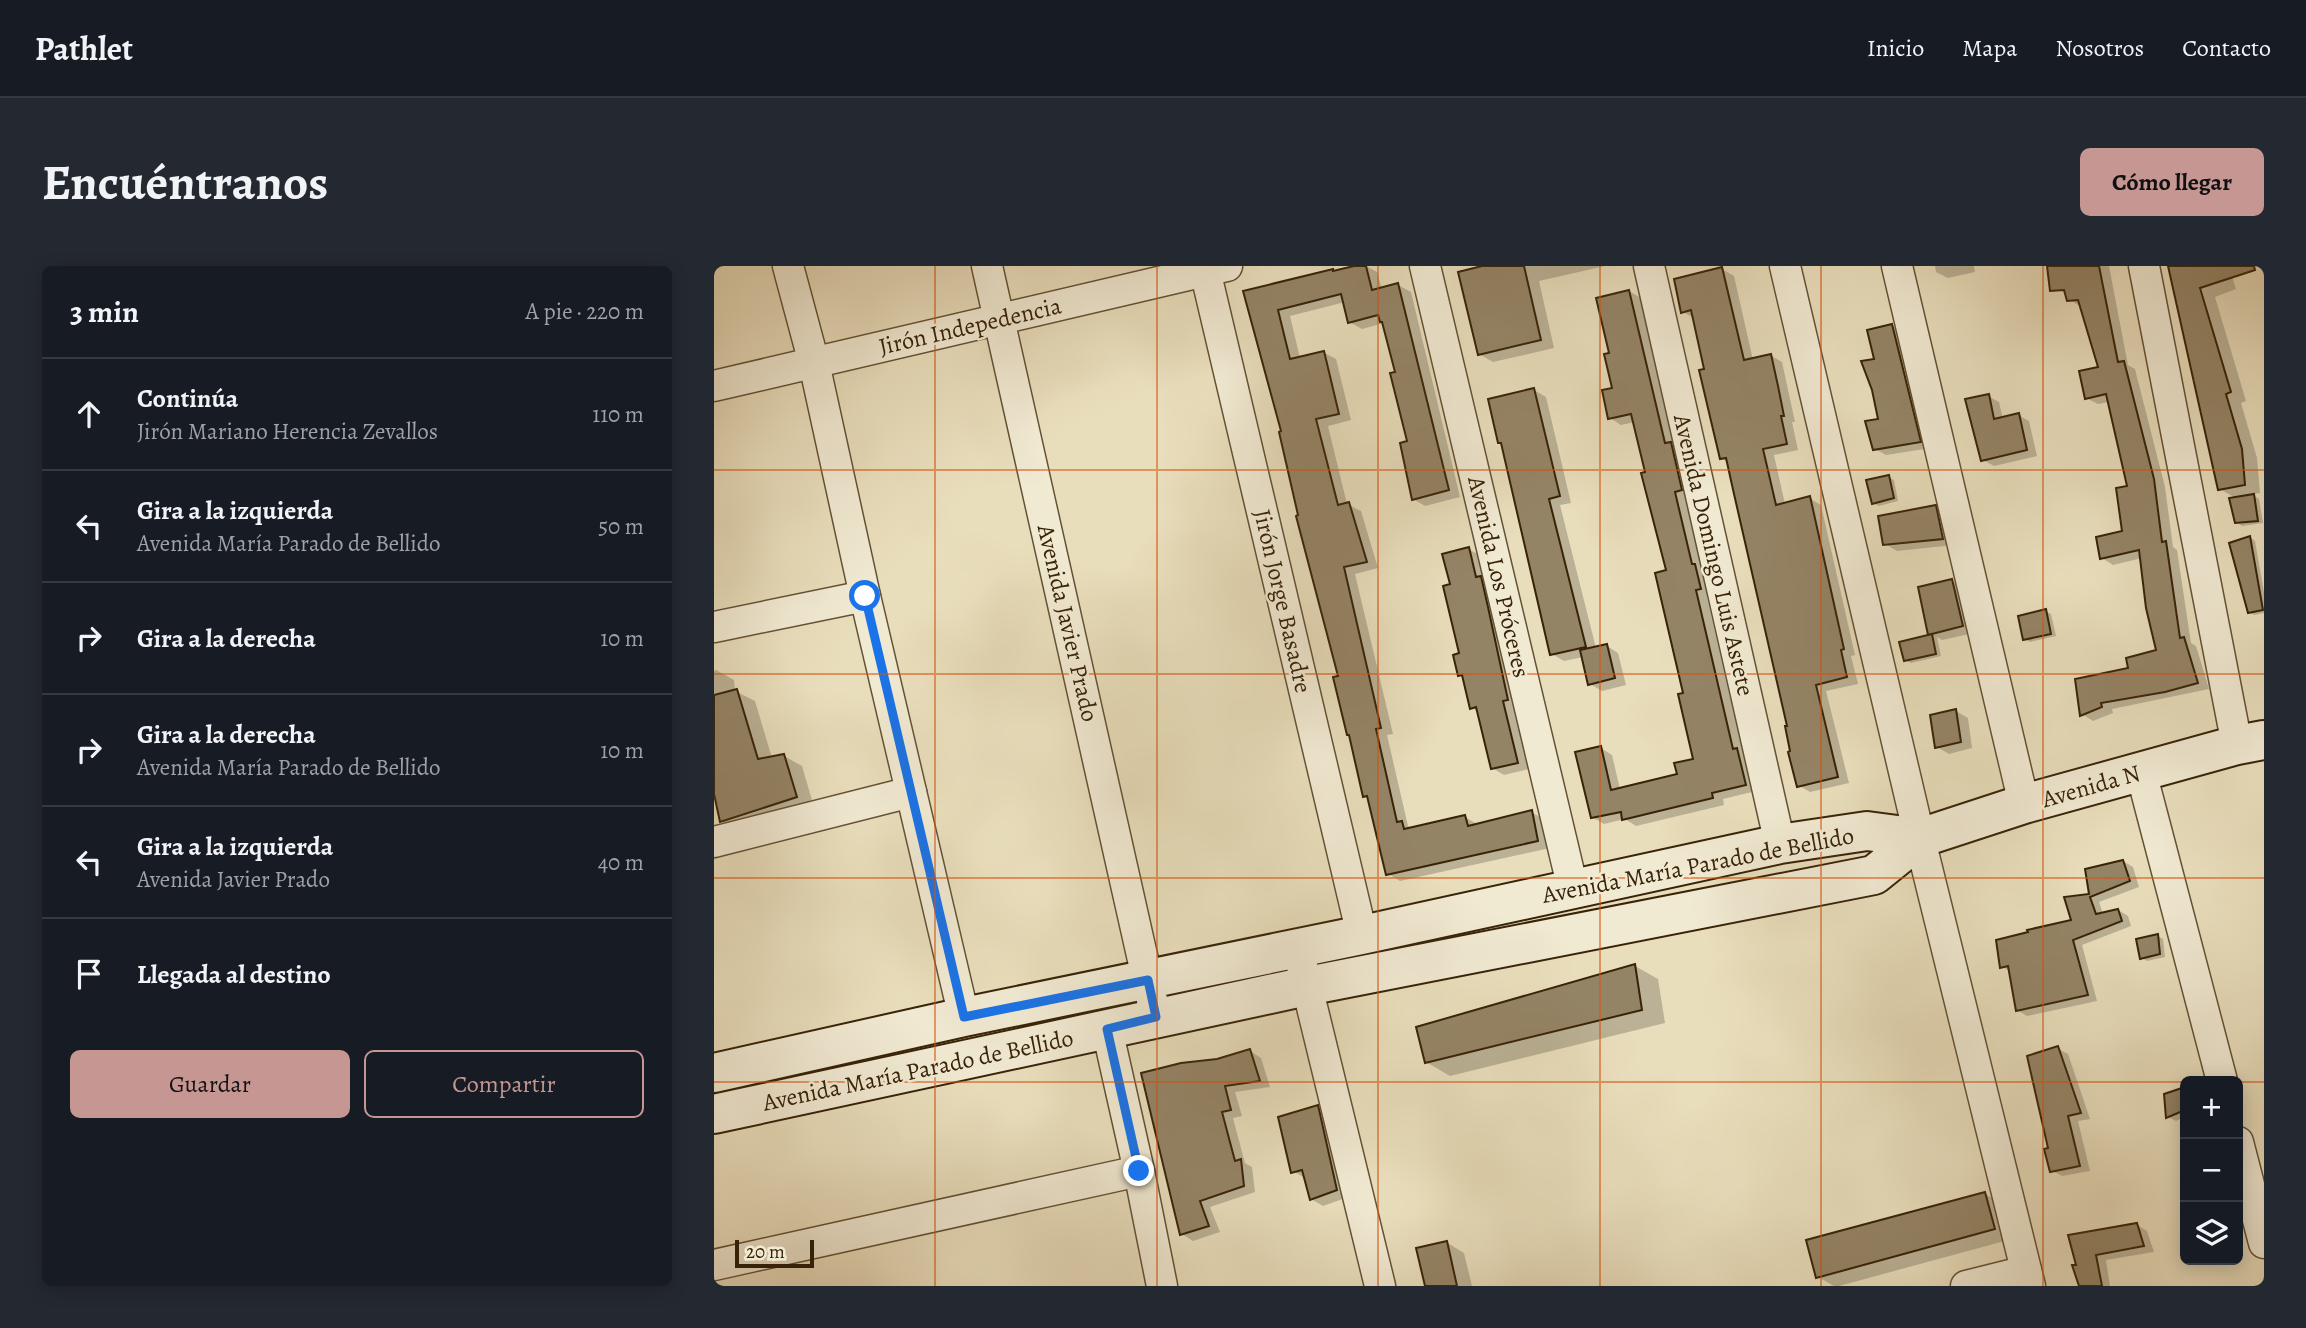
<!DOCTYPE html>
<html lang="es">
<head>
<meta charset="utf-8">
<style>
  :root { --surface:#171b24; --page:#242831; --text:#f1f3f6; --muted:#9ea1a6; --line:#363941; --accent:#c59692 }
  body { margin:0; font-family:Alegreya,serif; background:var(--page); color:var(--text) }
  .controls { position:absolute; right:21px; bottom:21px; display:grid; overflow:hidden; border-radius:10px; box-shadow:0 4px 18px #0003 }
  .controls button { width:63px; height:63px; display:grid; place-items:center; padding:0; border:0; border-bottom:2px solid var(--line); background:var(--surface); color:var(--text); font:35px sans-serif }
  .scale { position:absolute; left:21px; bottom:18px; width:79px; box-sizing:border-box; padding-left:7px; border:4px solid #382308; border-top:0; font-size:19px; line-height:24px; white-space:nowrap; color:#382308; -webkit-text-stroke:5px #f1ead3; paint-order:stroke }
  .stop { position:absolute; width:21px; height:21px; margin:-16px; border:5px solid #1a73e8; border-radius:50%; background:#fff }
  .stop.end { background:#1a73e8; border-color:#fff; box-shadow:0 2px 7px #0008 }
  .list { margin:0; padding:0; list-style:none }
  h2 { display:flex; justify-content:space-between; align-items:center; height:91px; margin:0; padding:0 28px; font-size:30px }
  h2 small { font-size:23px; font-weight:400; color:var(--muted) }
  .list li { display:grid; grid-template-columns:46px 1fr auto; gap:21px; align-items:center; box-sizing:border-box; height:112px; padding:0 28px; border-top:2px solid var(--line) }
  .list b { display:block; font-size:26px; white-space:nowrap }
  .list p { margin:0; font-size:23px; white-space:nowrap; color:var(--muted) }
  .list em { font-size:23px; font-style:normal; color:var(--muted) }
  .actions { display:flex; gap:14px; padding:21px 28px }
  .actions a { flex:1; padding:16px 0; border:2px solid var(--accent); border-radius:10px; text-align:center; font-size:24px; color:var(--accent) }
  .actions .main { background:var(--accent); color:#111 }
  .icon { flex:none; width:38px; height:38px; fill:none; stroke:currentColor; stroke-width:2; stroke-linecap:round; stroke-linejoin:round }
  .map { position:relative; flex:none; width:1550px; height:1020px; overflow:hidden; border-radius:10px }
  header { display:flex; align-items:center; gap:42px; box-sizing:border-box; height:98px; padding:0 35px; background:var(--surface); border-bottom:2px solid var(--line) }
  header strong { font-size:33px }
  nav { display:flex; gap:38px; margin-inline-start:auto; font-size:24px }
  .intro { display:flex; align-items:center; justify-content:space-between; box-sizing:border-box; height:168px; padding:0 42px }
  h1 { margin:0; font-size:49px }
  .button { padding:18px 32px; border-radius:10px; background:var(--accent); color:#111; font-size:24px; font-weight:700 }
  main { display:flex; gap:42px; padding:0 42px }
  aside { flex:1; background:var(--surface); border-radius:10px; box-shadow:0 4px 18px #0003 }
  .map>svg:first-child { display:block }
  .shadow { fill:#0003 }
  .building { fill:#948466; stroke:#382308; stroke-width:2 }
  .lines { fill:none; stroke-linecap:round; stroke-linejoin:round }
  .street-casing { stroke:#645235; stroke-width:33 }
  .secondary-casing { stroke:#382308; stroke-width:42 }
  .street { stroke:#f1ead3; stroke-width:30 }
  .secondary { stroke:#f1ead3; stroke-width:38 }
  .route { stroke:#1a73e8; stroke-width:9 }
  .grid { fill:none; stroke:#d6540c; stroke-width:2; stroke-opacity:0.55 }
  .labels { text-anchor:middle; stroke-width:5; stroke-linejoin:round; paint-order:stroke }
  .street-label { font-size:24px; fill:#382308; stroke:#f1ead3 }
</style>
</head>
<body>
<header>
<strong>Pathlet</strong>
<nav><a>Inicio</a><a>Mapa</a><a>Nosotros</a><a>Contacto</a></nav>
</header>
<div class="intro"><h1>Encuéntranos</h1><a class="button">Cómo llegar</a></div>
<main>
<aside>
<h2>3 min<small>A pie · 220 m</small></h2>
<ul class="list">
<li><svg class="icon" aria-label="ahead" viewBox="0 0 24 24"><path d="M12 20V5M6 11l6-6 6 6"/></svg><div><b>Continúa</b><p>Jirón Mariano Herencia Zevallos</p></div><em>110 m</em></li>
<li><svg class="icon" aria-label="left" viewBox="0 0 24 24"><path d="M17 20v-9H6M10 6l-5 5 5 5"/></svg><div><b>Gira a la izquierda</b><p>Avenida María Parado de Bellido</p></div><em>50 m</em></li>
<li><svg class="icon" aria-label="right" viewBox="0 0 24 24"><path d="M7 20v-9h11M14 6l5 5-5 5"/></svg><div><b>Gira a la derecha</b></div><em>10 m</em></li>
<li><svg class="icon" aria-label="right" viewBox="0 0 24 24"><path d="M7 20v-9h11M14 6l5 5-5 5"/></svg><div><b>Gira a la derecha</b><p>Avenida María Parado de Bellido</p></div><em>10 m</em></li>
<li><svg class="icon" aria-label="left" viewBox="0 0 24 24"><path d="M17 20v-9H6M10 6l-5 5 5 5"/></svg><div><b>Gira a la izquierda</b><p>Avenida Javier Prado</p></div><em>40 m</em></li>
<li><svg class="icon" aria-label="arrive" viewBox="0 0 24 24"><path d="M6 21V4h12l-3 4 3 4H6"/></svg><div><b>Llegada al destino</b></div></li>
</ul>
<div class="actions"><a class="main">Guardar</a><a>Compartir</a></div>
</aside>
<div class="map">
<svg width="1550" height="1020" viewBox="0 0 1550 1020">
  <rect width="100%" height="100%" fill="#e9debc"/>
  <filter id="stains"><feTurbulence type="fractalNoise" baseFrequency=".00286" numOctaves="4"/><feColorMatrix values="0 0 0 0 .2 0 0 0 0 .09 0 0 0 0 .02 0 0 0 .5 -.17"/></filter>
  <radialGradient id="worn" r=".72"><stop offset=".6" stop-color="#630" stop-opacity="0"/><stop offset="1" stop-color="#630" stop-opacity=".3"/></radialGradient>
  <g class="shadow">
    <path d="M647,0H652L663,6L668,23L684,19L697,26L746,231L711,240L699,233L695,177L683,107L670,57L648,63L635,56L631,36L576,50L586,92L609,86L622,93L637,154L614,160L633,238L647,245L664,302L641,308L679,468L673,469L694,560L699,563L751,551L763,558L817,546L830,553L836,582L686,615L673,607L656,533L650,530L626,411L587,250L569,167L531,26L618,4L623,6Z"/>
    <path d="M775,0H891L825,15L840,82L779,96L765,88Z"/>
    <path d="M1221,0H1260L1261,6L1234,12L1222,6Z"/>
    <path d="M1364,0H1395L1414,99L1421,103L1451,221L1459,281L1463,284L1477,377L1482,380L1495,423L1398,443L1399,447L1379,455L1368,448L1416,403L1445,386L1428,292L1399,299L1388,292L1410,267L1415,221L1395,136L1384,138L1372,132L1386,102L1366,40L1354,33Z"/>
    <path d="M1457,0H1515L1522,23L1501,31L1532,135L1527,137L1543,192L1546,227L1538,228L1545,233L1549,257L1528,260L1522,256L1523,233L1506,223Z"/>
    <path d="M1008,3L1020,10L1039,94L1056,89L1068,96L1081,156H1078L1084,184L1060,189L1071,238L1095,232L1107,239L1141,389L1137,390L1144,418L1112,425L1135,517L1096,526L1084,519L1075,461L1014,196L1007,192L993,105L980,52L969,46Z"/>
    <path d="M915,25L927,32L961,180L979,230L972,232L989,304L998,329L993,331L1029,488L1035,491L1042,525L1009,533L1010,539L922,560L911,553L890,558L878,551L887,482L898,489L906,523L965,510L981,494L954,306L921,156L907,159L896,152L900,123L897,88Z"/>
    <path d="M1178,60L1189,66L1217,182L1172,189L1161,183L1166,154L1162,95Z"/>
    <path d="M820,124L832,131L857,237L846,239L882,382L893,380L904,387L912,419L888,425L876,418L869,391L850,395L838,388Z"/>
    <path d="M1274,130L1285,136L1289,153L1304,149L1315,155L1323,190L1280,200L1269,194Z"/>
    <path d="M1174,211L1180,214L1184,235L1165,240L1159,237Z"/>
    <path d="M1221,241L1233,248L1240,279L1183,285L1171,278Z"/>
    <path d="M1536,271L1541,275L1550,326V347L1540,349L1535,346Z"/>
    <path d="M754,283L766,289L804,440L800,441L815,503L790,509L778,502L765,446L758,442L750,412L745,409L747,389L738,320Z"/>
    <path d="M1238,315L1249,322L1260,367L1228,374L1223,371L1227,390L1197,397L1191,394L1187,377L1219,369L1216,367Z"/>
    <path d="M1331,345L1337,348L1342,370L1316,376L1311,373Z"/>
    <path d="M2,404L20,414L21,425L41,435L58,492L70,490L88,500L100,541L25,566L7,555L0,520V405Z"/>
    <path d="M1242,445L1254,452L1258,482L1235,488L1223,481Z"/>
    <path d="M1409,595L1419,601L1425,621L1385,636L1389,648L1404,644L1414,650L1417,660L1368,679L1383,735L1313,750L1303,744L1297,706L1287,700L1359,655L1353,632L1377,629Z"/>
    <path d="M1444,670L1449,673L1451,691L1433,695L1428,692Z"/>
    <path d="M921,700L944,713L951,757L736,810L712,796Z"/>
    <path d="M1343,782L1354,788L1376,853L1364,855L1376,905L1348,910L1337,904Z"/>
    <path d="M536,785L547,792L556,821L521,826L528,850L519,852L531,897L538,901L541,926L496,941L506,966L479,975L468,968L504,795Z"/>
    <path d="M1471,823V872L1469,871L1466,853L1462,855L1454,851L1452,829Z"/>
    <path d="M604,840L615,847L634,931L609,940L597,933L591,912L579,905Z"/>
    <path d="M1271,928L1289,938L1298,973L1125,1020H1120L1104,1011Z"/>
    <path d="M1423,959L1433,965L1440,986L1392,994L1396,1020H1367L1365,1000Z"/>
    <path d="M732,976L750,987L758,1020H712Z"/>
  </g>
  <g class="building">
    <path d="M640,0H652L658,24L684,17L735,224L698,234L686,177L693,175L676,107L681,106L668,56H666L664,49L634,57L627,28L564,44L576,93L610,85L625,148L602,153L624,239L635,236L653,296L630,301L667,462L662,463L683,556L688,555L690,563L751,549L754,560L818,544L824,575L672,609L653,530L649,531L635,469H633L619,411L624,410L582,250L584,249L565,166L567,165L529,25L619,3V5Z"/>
    <path d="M768,0H810L827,74L764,89L744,6Z"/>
    <path d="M1333,0H1385L1404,96L1410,95L1440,213L1448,276L1452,275L1466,372L1470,371L1484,417L1451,426L1387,437L1388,441L1366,450L1361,413L1414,402L1412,392L1442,384L1432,342L1425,284L1386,293L1382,271L1408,265L1402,222L1413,220L1392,128L1371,133L1365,105L1384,101L1364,34L1353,35L1350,24L1336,25Z"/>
    <path d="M1454,0H1540L1541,4L1486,22L1517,126L1512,128L1528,183L1531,219L1504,224Z"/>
    <path d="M1008,1L1030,94L1057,88L1064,120L1070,150H1067L1073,178L1049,183L1062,239L1096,230L1130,383L1127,384L1133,411L1102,419L1124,511L1083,521L1074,486L1076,485L1071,460H1073L1020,228L1012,192L1006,193L985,104L990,103L977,44L967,47L960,13Z"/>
    <path d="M915,24L951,177L957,176L968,224L961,226L978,298H981L987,323L982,324L1019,483L1023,482L1032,519L998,527L999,532L908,554L907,546L877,552L861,486L887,480L897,524L963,508L960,497L979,493L964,428L969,427L941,307L952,304L927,207L931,206L917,148L894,153L888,124L898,122L890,88L895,87L882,32Z"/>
    <path d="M1178,58L1207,176L1159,184L1151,155L1164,153L1158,124L1147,95L1160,93L1153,64Z"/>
    <path d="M820,122L846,230L835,233L872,381L836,389L787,177H784L774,133Z"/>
    <path d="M1275,128L1280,153L1305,147L1313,184L1267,195L1251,133Z"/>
    <path d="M1175,209L1180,232L1158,238L1152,214Z"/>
    <path d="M1540,228L1544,255L1521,257L1515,232Z"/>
    <path d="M1222,239L1229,273L1169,279L1164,250Z"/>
    <path d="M1536,270L1549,344L1534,347L1515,277Z"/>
    <path d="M755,281L762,311L767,310L774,341L794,434L789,435L804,497L777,503L762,441L756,443L748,409L744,410L739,389L745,387L729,320L736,318L728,288Z"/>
    <path d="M1238,313L1249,360L1214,369L1204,321Z"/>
    <path d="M1332,343L1337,368L1309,374L1304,350Z"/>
    <path d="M1218,368L1222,388L1190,395L1185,376Z"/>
    <path d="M893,378L901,412L874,419L866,384Z"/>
    <path d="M23,423L44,493L70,488L83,531L6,556L0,528V429Z"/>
    <path d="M1242,443L1247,476L1221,482L1216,449Z"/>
    <path d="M1409,594L1416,615L1376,631L1382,648L1404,643L1408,655L1359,674L1374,729L1302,745L1294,700L1286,702L1282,674L1314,666L1313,664L1357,654L1350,631L1375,628L1371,603Z"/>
    <path d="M1444,668L1446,688L1426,693L1422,673Z"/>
    <path d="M921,698L928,744L711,797L702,761Z"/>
    <path d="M1344,780L1367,847L1354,850L1366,900L1336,906L1330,883L1334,882L1313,790Z"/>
    <path d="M536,783L546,815L511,820L517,844L508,846L521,895L527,893L530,920L486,935L495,960L466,969L427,807L467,797L503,793Z"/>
    <path d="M1471,821V844L1452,852L1450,828Z"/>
    <path d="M604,839L623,924L596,934L588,904L577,907L564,851Z"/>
    <path d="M1271,926L1281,963L1102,1012L1092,974Z"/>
    <path d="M1423,957L1430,980L1382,989L1388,1020H1365L1358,999H1362L1354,969Z"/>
    <path d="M733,975L743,1020H711L702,982Z"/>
  </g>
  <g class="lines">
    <defs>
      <g id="street">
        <path d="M74,0L100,97L151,330L250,751"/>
        <path d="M273,0L438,734"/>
        <path d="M490,0L648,669"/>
        <path d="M711,0L859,623"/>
        <path d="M935,0L1066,578"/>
        <path d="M1071,0L1209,586L1316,1020"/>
        <path d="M1183,0L1310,538"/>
        <path d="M1430,0L1523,479"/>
        <path d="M0,120L513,0"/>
        <path d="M0,361L151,330"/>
        <path d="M1427,506L1508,815"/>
        <path d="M0,576L197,526"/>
        <path d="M588,700L666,1020"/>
        <path d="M393,763L425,905L448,1020"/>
        <path d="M1524,876L1550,977"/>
        <path d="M0,999L425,905"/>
        <path d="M1252,1020L1312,1005"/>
      </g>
      <g id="secondary">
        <path d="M0,807L250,751L648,669L1066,578L1153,565L1206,572"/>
        <path d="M0,848L593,720L1160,609L1206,572L1310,538L1523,479L1550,474"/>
      </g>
    </defs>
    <use href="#street" class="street-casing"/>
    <use href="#secondary" class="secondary-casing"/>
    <use href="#street" class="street"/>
    <use href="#secondary" class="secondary"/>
  </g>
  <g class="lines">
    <path class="route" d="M151,330L250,751L434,714L442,751L393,763L425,905"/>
  </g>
  <path class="grid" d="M221,0V1020M443,0V1020M664,0V1020M886,0V1020M1107,0V1020M1329,0V1020M0,204H1550M0,408H1550M0,612H1550M0,816H1471M1524,816H1550"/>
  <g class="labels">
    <g class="street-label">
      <text transform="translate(256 60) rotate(-13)" y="8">Jirón Indepedencia</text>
      <text transform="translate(1000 289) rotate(77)" y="8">Avenida Domingo Luis Astete</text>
      <text transform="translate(785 311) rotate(77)" y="8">Avenida Los Próceres</text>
      <text transform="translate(569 335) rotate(77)" y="8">Jirón Jorge Basadre</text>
      <text transform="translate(354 357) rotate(77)" y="8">Avenida Javier Prado</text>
      <text transform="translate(1377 520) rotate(-16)" y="8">Avenida N</text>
      <text transform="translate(984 599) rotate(-11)" y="8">Avenida María Parado de Bellido</text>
      <text transform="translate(204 804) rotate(-12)" y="8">Avenida María Parado de Bellido</text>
    </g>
  </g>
  <rect width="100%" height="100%" filter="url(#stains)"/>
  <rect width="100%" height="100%" fill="url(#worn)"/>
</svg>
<div class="controls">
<button>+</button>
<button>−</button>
<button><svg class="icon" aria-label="layers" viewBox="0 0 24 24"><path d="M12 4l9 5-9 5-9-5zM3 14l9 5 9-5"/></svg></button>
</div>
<div class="scale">20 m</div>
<div class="stop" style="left:151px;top:330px"></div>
<div class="stop end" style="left:425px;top:905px"></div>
</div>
</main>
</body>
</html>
